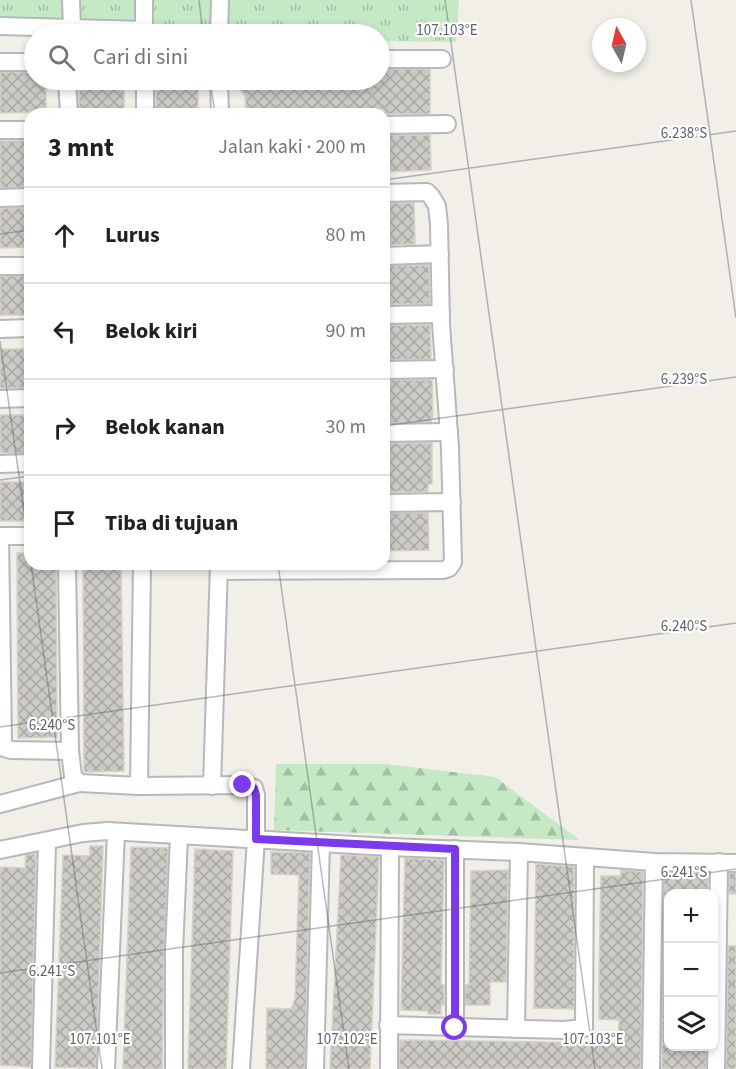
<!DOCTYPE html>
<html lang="id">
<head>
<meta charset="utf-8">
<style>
  :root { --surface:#fff; --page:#f2f2f2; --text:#202124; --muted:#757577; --line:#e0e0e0 }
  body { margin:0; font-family:"Source Sans 3",sans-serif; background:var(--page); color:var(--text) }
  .controls { position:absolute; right:18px; bottom:18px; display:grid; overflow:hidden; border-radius:12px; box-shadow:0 3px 9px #0003 }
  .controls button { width:54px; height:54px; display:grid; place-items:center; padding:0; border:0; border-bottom:2px solid var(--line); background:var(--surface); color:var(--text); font:30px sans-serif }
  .compass { position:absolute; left:592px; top:18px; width:54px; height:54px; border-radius:50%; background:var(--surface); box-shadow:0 3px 9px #0003; rotate:352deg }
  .stop { position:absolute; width:18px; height:18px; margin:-14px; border:4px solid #7c3aed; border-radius:50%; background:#fff }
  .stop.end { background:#7c3aed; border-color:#fff; box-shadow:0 2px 6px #0008 }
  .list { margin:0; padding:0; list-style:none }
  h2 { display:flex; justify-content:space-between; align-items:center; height:78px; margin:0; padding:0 24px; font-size:26px }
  h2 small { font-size:20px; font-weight:400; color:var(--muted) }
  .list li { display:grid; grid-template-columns:39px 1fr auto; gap:18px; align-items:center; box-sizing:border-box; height:96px; padding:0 24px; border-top:2px solid var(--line) }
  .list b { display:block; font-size:22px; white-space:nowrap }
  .list em { font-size:20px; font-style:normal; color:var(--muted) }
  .icon { flex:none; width:33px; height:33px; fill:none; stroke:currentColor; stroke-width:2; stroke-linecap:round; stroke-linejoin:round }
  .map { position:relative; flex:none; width:736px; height:1069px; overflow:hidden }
  .search { position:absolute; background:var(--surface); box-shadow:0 3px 9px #0003; left:24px; top:24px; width:366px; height:66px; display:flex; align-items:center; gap:15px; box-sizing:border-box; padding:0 21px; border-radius:33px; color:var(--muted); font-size:22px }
  .panel { position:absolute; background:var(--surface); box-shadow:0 3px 9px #0003; left:24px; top:108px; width:366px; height:462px; border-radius:18px }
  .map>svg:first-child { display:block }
  .grass { fill:url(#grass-tufts) }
  .forest { fill:url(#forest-firs) }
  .building { fill:url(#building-cross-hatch); stroke:#d6d1c6; stroke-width:1.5 }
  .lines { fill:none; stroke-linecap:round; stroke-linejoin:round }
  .street-casing { stroke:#b5b8bc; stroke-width:20 }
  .street { stroke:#fff; stroke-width:16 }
  .route { stroke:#7c3aed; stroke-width:8 }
  .ticks { fill:none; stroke:#5f6368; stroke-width:1.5; stroke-opacity:0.45 }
  .ticks-label { font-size:15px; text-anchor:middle; fill:#5f6368; stroke:#fff; stroke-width:4.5; stroke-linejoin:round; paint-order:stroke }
</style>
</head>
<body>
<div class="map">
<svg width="736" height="1069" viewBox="0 0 736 1069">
  <defs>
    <pattern id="grass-tufts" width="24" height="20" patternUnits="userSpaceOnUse" patternTransform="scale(1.5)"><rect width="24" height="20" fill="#c5e8c5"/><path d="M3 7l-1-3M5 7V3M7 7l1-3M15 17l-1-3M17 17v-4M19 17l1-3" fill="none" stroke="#a3c0a4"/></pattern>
    <pattern id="forest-firs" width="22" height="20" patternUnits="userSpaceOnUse" patternTransform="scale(1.5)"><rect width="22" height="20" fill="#c5e8c5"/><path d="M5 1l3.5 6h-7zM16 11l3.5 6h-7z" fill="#a3c0a4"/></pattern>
    <pattern id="building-cross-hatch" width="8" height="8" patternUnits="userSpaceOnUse" patternTransform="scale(1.5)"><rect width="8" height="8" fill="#cccac5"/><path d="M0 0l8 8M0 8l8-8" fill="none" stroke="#a9a8a4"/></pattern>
  </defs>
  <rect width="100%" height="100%" fill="#f1efe8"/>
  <path class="grass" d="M0,0H459L456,42L380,41V34L0,35Z"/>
  <path class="forest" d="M276,764H385L495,777L580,840L274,830Z"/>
  <g class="building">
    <path d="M380,69H430V114H384V109L246,111L245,96L234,80H380Z"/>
    <path d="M0,72H34V80H46V112L0,113Z"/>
    <path d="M101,80H124V114H79V88H102Z"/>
    <rect x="156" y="80" width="42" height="34"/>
    <path d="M384,135H430L431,170L384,172Z"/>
    <path d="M0,141H30V187L0,188Z"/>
    <path d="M384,203H414L415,244L384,245Z"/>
    <path d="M0,208H30V247L0,248Z"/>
    <path d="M429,265L430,304H384V266Z"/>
    <rect x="0" y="276" width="30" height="39"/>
    <path d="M384,325H430L431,359L384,360Z"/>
    <rect x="0" y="349" width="30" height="39"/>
    <path d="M384,380H432L433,418H431V422L384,423Z"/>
    <rect x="0" y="415" width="30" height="38"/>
    <path d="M384,443H432V484H428V492H384Z"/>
    <rect x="0" y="482" width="30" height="39"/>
    <path d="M384,513H428L429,550L384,551Z"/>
    <path d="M17,553H30V564H56L57,737L18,738Z"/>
    <path d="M83,564H121L124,771L84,772Z"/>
    <path d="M90,846H103L96,1068L55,1067L63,855L90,856Z"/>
    <path d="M131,847L168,848L164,952L162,1069H123Z"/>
    <path d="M195,849L233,851L226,1069H188Z"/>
    <path d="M271,852L310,853L305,1069H266L267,1008L291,1009L295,999L299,875L271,874Z"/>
    <path d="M34,854H36L31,1067L0,1065V867L25,868L26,855Z"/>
    <path d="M341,855L379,857L370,1069H330Z"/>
    <path d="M405,858L444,860L441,982L442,985H444V1005H441V1014H428V1011L401,1010Z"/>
    <path d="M536,864L574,867V1009L534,1008Z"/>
    <path d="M508,870L506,982H490V1005H465V985H469L471,871Z"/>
    <path d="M621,870L643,872L641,1069H399L400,1040L618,1043L619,1020L599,1019V972L601,876H621Z"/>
    <path d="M664,873H708V894H669V1047H706V1069H662Z"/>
    <rect x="729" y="873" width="7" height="21"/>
    <path d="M728,946H736V1069H726Z"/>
  </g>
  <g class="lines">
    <defs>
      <g id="street">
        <path d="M71,0L72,28"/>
        <path d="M0,26L144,30"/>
        <path d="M144,34V0"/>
        <path d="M219,34L220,0"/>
        <path d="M380,59H442"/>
        <path d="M0,62H34"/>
        <path d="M67,80L69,114"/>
        <path d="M145,80V114"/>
        <path d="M219,80L220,114"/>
        <path d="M384,125L447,124"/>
        <path d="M0,130H30"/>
        <path d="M0,198L30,197"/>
        <path d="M384,256L440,254"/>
        <path d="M0,266H30"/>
        <path d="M384,315L441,314"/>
        <path d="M0,329L30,328"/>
        <path d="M384,370L445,369"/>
        <path d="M0,399L30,398"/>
        <path d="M384,433L449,432"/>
        <path d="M0,464L30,463"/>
        <path d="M384,503L452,502"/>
        <path d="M0,536L3,743L4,748L11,750L70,751"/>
        <path d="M0,536H30"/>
        <path d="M67,564L70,751L73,776L79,783L139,786"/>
        <path d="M142,564L139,786L243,785L254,788L256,795V839L241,1069"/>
        <path d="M219,571L443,570L449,568L453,562L450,448L441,324L439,225L437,206L431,196L427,192L384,193"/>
        <path d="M212,786L219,564"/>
        <path d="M0,804L79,783"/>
        <path d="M0,850L83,833L108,831L390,847L519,852L654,862L736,863"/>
        <path d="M388,1025L564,1030L584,1028L585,857"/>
        <path d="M455,1028V849"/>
        <path d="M516,1029L519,852"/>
        <path d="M41,1069L47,842"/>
        <path d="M106,1069L116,832"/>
        <path d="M174,1069V952L179,836"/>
        <path d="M315,1069L321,843"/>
        <path d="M389,1069L390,847"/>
        <path d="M651,1069L654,862"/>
        <path d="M716,1069L719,862"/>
      </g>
    </defs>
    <use href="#street" class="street-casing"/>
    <use href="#street" class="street"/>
  </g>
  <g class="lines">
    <path class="route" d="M243,785L254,788L256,795V839L455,849V1028"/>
  </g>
  <path class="ticks" d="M199,0L203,34M445,0L595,1069M691,0L736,318M210,80L215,114M384,180L736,131M0,234L30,230M0,341L30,554M384,426L736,377M0,480L30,476M31,564L102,1069M278,564L349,1069M0,727L736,623M0,973L736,869"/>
  <g class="ticks-label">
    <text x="447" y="35">107.103°E</text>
    <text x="684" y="138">6.238°S</text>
    <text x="684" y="384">6.239°S</text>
    <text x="684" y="631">6.240°S</text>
    <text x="52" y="730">6.240°S</text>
    <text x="684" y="877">6.241°S</text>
    <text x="52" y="976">6.241°S</text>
    <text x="100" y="1044">107.101°E</text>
    <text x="347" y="1044">107.102°E</text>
    <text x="593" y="1044">107.103°E</text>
  </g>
</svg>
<div class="controls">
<button>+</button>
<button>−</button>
<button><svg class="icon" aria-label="layers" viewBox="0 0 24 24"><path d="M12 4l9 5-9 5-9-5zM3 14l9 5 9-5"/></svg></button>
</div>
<svg class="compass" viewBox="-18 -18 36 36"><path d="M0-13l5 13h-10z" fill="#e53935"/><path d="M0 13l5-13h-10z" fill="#757577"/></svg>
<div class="stop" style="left:455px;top:1028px"></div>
<div class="stop end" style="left:243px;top:785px"></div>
<div class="search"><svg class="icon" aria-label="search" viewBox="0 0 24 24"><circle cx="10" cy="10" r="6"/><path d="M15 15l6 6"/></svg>Cari di sini</div>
<section class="panel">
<h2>3 mnt<small>Jalan kaki · 200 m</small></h2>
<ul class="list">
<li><svg class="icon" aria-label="ahead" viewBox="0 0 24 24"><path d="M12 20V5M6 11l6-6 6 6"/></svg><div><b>Lurus</b></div><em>80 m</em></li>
<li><svg class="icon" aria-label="left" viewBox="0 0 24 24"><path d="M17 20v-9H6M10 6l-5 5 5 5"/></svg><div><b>Belok kiri</b></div><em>90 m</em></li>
<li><svg class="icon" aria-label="right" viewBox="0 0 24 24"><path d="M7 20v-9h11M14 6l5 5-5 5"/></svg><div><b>Belok kanan</b></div><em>30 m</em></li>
<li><svg class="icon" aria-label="arrive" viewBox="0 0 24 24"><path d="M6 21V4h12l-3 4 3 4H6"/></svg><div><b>Tiba di tujuan</b></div></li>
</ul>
</section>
</div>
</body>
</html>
